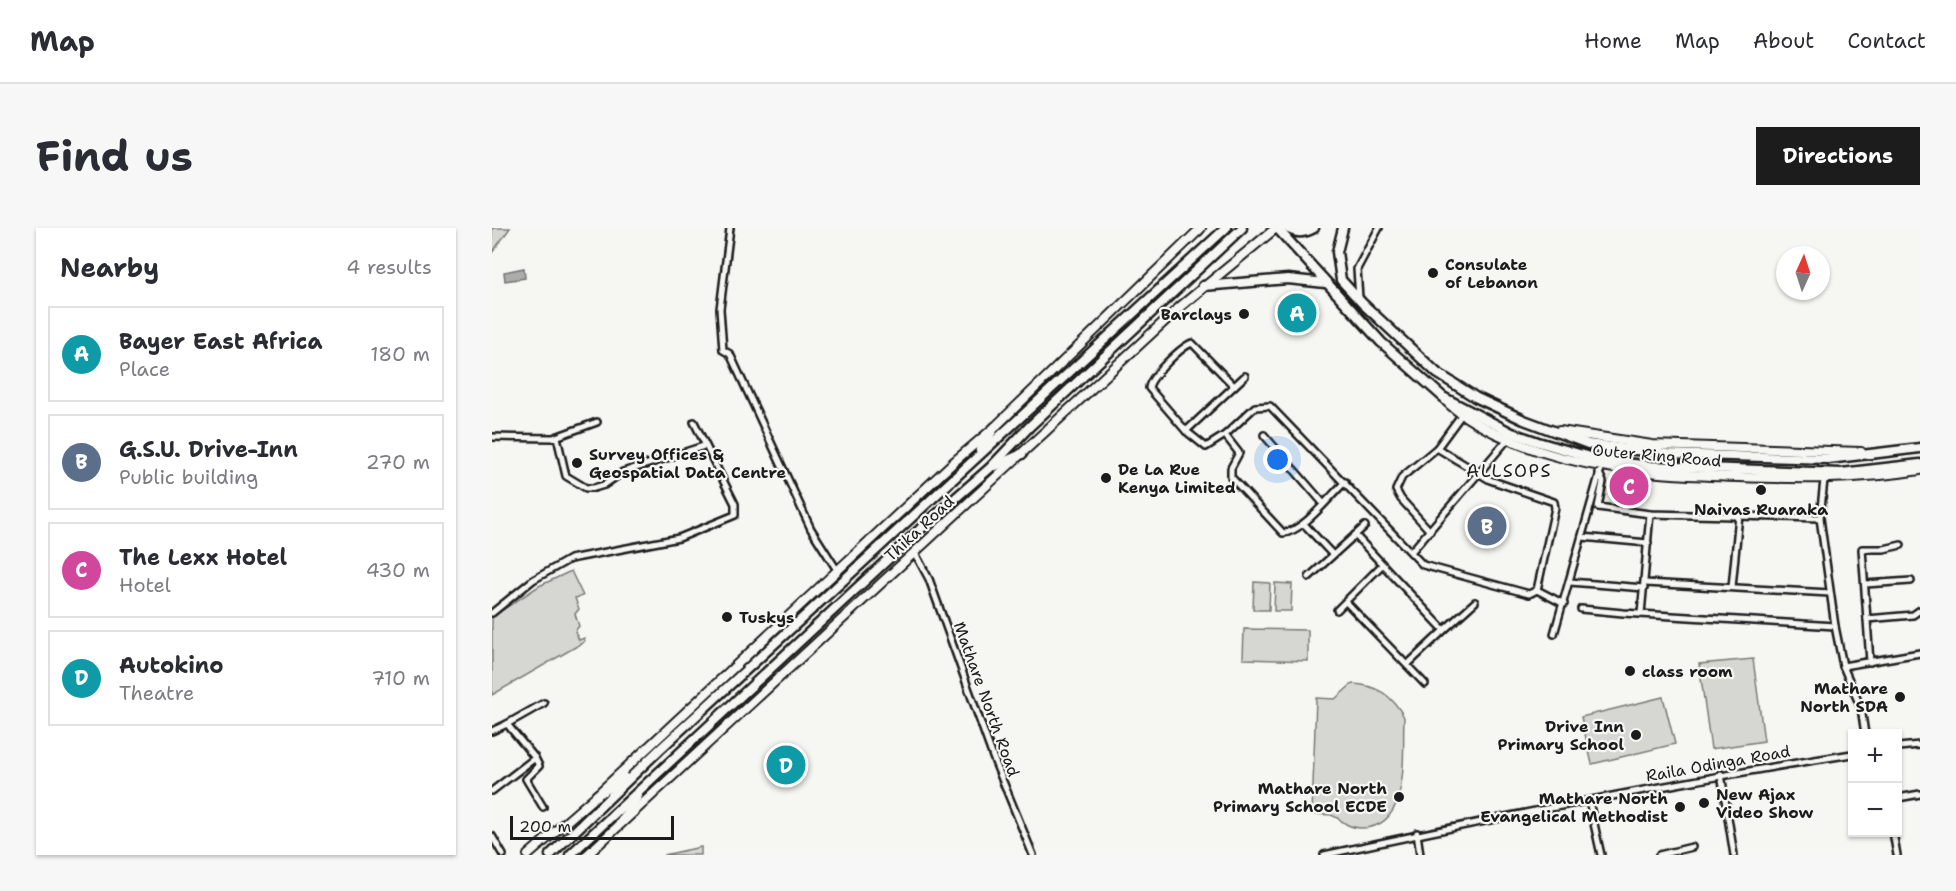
<!DOCTYPE html>
<html lang="en">
<head>
<meta charset="utf-8">
<style>
  :root { --surface:#fff; --page:#f7f7f7; --text:#2b2b33; --muted:#7c7c81; --line:#e1e1e2; --accent:#1c1c1c }
  body { margin:0; font-family:"Shantell Sans",sans-serif; background:var(--page); color:var(--text) }
  .controls { position:absolute; right:18px; bottom:18px; display:grid; overflow:hidden; border-radius:0px; box-shadow:0 2px 4px #0004 }
  .controls button { width:54px; height:54px; display:grid; place-items:center; padding:0; border:0; border-bottom:2px solid var(--line); background:var(--surface); color:var(--text); font:30px sans-serif }
  .compass { position:absolute; left:1284px; top:18px; width:54px; height:54px; border-radius:50%; background:var(--surface); box-shadow:0 2px 4px #0004; rotate:3deg }
  .scale { position:absolute; left:18px; bottom:15px; width:164px; box-sizing:border-box; padding-left:6px; border:3px solid #1c1c1c; border-top:0; font-size:16px; line-height:21px; white-space:nowrap; color:#1c1c1c; -webkit-text-stroke:4px #f6f6f2; paint-order:stroke }
  .you { position:absolute; left:786px; top:232px; width:21px; height:21px; margin:-15px; border:4px solid #fff; border-radius:50%; background:#1a73e8; box-shadow:0 0 0 9px #1a73e833 }
  .badge { display:grid; place-items:center; width:39px; height:39px; border-radius:50%; background:var(--accent); color:#fff; font-size:20px; font-weight:700 }
  .pin { position:absolute; translate:-50% -50%; border:3px solid #fff; box-shadow:0 2px 6px #0006 }
  .list { margin:0; padding:0; list-style:none }
  h2 { display:flex; justify-content:space-between; align-items:center; height:78px; margin:0; padding:0 24px; font-size:26px }
  h2 small { font-size:20px; font-weight:400; color:var(--muted) }
  .list li { display:grid; grid-template-columns:39px 1fr auto; gap:18px; align-items:center; box-sizing:border-box; height:96px; margin:0 12px 12px; padding:0 12px; border:2px solid var(--line); border-radius:0px }
  .list b { display:block; font-size:22px; white-space:nowrap }
  .list p { margin:0; font-size:20px; white-space:nowrap; color:var(--muted) }
  .list em { font-size:20px; font-style:normal; color:var(--muted) }
  .map { position:relative; flex:none; width:1428px; height:627px; overflow:hidden; border-radius:0px }
  header { display:flex; align-items:center; gap:36px; box-sizing:border-box; height:84px; padding:0 30px; background:var(--surface); border-bottom:2px solid var(--line) }
  header strong { font-size:28px }
  nav { display:flex; gap:33px; margin-inline-start:auto; font-size:21px }
  .intro { display:flex; align-items:center; justify-content:space-between; box-sizing:border-box; height:144px; padding:0 36px }
  h1 { margin:0; font-size:42px }
  .button { padding:15px 27px; border-radius:0px; background:var(--accent); color:#fff; font-size:21px; font-weight:700 }
  main { display:flex; gap:36px; padding:0 36px }
  aside { flex:1; background:var(--surface); border-radius:0px; box-shadow:0 2px 4px #0004 }
  .map>svg:first-child { display:block }
  .green { fill:#d6d6d2; stroke:#797977; stroke-width:1.5 }
  .water { fill:#acaca9; stroke:#727271; stroke-width:1.5 }
  .lines { fill:none; stroke-linecap:round; stroke-linejoin:round }
  .minor-casing { stroke:#1c1c1c; stroke-width:10 }
  .secondary-casing { stroke:#1c1c1c; stroke-width:12 }
  .primary-casing { stroke:#1c1c1c; stroke-width:13 }
  .trunk-casing { stroke:#1c1c1c; stroke-width:13 }
  .minor { stroke:#f6f6f2; stroke-width:5 }
  .secondary { stroke:#f6f6f2; stroke-width:8 }
  .primary { stroke:#f6f6f2; stroke-width:8 }
  .trunk { stroke:#f6f6f2; stroke-width:8 }
  .poi-dot { fill:#1c1c1c; stroke:#f6f6f2; stroke-width:2 }
  .labels { text-anchor:middle; stroke-width:4.5; stroke-linejoin:round; paint-order:stroke }
  .poi-label { font-size:16px; font-weight:bold; fill:#1c1c1c; stroke:#f6f6f2; text-anchor:start }
  .street-label { font-size:16px; fill:#1c1c1c; stroke:#f6f6f2 }
  .neighbourhood-label { font-size:18px; letter-spacing:1.5px; fill:#1c1c1c; stroke:#f6f6f2 }
</style>
</head>
<body>
<header>
<strong>Map</strong>
<nav><a>Home</a><a>Map</a><a>About</a><a>Contact</a></nav>
</header>
<div class="intro"><h1>Find us</h1><a class="button">Directions</a></div>
<main>
<aside>
<h2>Nearby<small>4 results</small></h2>
<ul class="list">
<li><span class="badge" style="background:#0f9aa8">A</span><div><b>Bayer East Africa</b><p>Place</p></div><em>180 m</em></li>
<li><span class="badge" style="background:#5c6f8a">B</span><div><b>G.S.U. Drive-Inn</b><p>Public building</p></div><em>270 m</em></li>
<li><span class="badge" style="background:#d1479c">C</span><div><b>The Lexx Hotel</b><p>Hotel</p></div><em>430 m</em></li>
<li><span class="badge" style="background:#0f9aa8">D</span><div><b>Autokino</b><p>Theatre</p></div><em>710 m</em></li>
</ul>
</aside>
<div class="map">
<svg width="1428" height="627" viewBox="0 0 1428 627">
  <rect width="100%" height="100%" fill="#f6f6f2"/>
  <filter id="ink" filterUnits="userSpaceOnUse"><feTurbulence type="fractalNoise" baseFrequency=".0167" numOctaves="2"/><feDisplacementMap in="SourceGraphic" scale="12" xChannelSelector="R" yChannelSelector="G"/><feConvolveMatrix kernelMatrix="1 2 1 2 8 2 1 2 1" color-interpolation-filters="sRGB"/></filter>
  <g filter="url(#ink)">
    <g class="green">
      <path d="M0,0H18L0,25Z"/>
      <path d="M79,343L91,368L83,370L87,381L83,386L87,398L83,403L87,412L92,410V414L0,467V389L47,358Z"/>
      <path d="M762,354L778,355L777,382H761Z"/>
      <path d="M783,355L800,356L799,383H782Z"/>
      <path d="M752,401L816,402V433L751,431Z"/>
      <path d="M1261,431L1272,513L1219,521L1207,436Z"/>
      <path d="M860,456C885,457 900,467 912,489C910,525 920,602 868,600C852,599 851,591 839,587C834,586 826,587 820,586L824,470L843,471Z"/>
      <path d="M1171,469L1183,516L1100,536L1089,489Z"/>
      <path d="M209,619V627H172Z"/>
    </g>
    <path class="water" d="M32,40L33,50L13,53L12,44Z"/>
    <g class="lines">
      <defs>
        <g id="minor">
          <path d="M238,0L228,81L231,122L238,126L319,301L345,342"/>
          <path d="M867,70L865,41L887,0"/>
          <path d="M742,158L700,115C689,119 658,149 657,160L694,203L714,219L733,207L763,179L778,178L931,337L1037,366L1045,362"/>
          <path d="M970,186L945,220L998,252L1062,274L1063,280L1045,362"/>
          <path d="M694,203L753,148"/>
          <path d="M733,207L747,225L739,240V249L791,305C811,304 838,268 853,254"/>
          <path d="M772,207L831,275"/>
          <path d="M0,209L61,210L105,194"/>
          <path d="M65,209L74,248L94,260H102L112,257L131,244L212,218"/>
          <path d="M1107,245L1111,254L1106,279L1158,286L1328,290"/>
          <path d="M1332,252L1328,290L1343,398L1351,438L1369,480L1373,506"/>
          <path d="M812,296L840,326"/>
          <path d="M938,303L909,271L904,262L910,249L945,220"/>
          <path d="M863,307L952,402L915,437"/>
          <path d="M1090,309L1156,315"/>
          <path d="M919,324L1016,211"/>
          <path d="M423,325L437,351L501,529L541,627"/>
          <path d="M817,349L873,298"/>
          <path d="M1078,354L1152,360"/>
          <path d="M1153,355L1338,365"/>
          <path d="M1373,356L1419,353"/>
          <path d="M1240,359L1247,287"/>
          <path d="M1045,362L1072,376"/>
          <path d="M854,374L933,456"/>
          <path d="M1089,381L1131,385L1343,398"/>
          <path d="M845,382L890,337"/>
          <path d="M0,385L41,352L78,331L187,310L243,287V276L202,194"/>
          <path d="M1149,386L1158,286"/>
          <path d="M1375,391L1421,387L1428,382"/>
          <path d="M952,402L983,374"/>
          <path d="M1062,406L1108,244"/>
          <path d="M1378,434L1370,321H1392L1409,317"/>
          <path d="M1351,438L1428,425"/>
          <path d="M0,503L15,496"/>
          <path d="M1406,519L1428,517"/>
          <path d="M43,530L47,538L34,551L51,579"/>
          <path d="M1229,546L1242,627"/>
          <path d="M0,563L43,530L15,496L52,475"/>
          <path d="M1406,570L1428,566"/>
          <path d="M1097,573L1109,627"/>
          <path d="M1401,604L1405,627"/>
          <path d="M925,605L928,627"/>
          <path d="M0,608L11,627"/>
          <path d="M832,627C1007,589 1183,554 1360,526"/>
          <path d="M1167,627L1200,619"/>
        </g>
        <g id="secondary">
          <path d="M954,173C968,187 986,196 1003,205C1080,243 1163,246 1247,249C1308,251 1367,252 1428,242"/>
          <path d="M1068,203L1160,217L1369,224"/>
          <path d="M36,627L105,567L463,233L503,199L709,0"/>
          <path d="M95,627L689,78L784,0"/>
        </g>
        <g id="primary">
          <path d="M785,0L889,114L951,169L1020,205L1046,214L1108,232L1159,238L1349,245L1428,236"/>
          <path d="M795,0C804,6 813,5 822,0"/>
          <path d="M851,0L845,24L849,52L870,75L945,145L983,169L1032,192L1096,216L1176,226L1336,231L1428,220"/>
          <path d="M706,3L708,0"/>
          <path d="M711,58L796,51L833,55"/>
        </g>
        <g id="trunk">
          <path d="M488,222L503,199"/>
          <path d="M503,238L530,226"/>
          <path d="M105,567L133,550"/>
          <path d="M128,595L146,568"/>
          <path d="M58,627L167,522L734,0"/>
          <path d="M78,627L436,294L498,240L538,198L750,0"/>
        </g>
      </defs>
      <use href="#minor" class="minor-casing"/>
      <use href="#secondary" class="secondary-casing"/>
      <use href="#primary" class="primary-casing"/>
      <use href="#trunk" class="trunk-casing"/>
      <use href="#minor" class="minor"/>
      <use href="#secondary" class="secondary"/>
      <use href="#primary" class="primary"/>
      <use href="#trunk" class="trunk"/>
    </g>
  </g>
  <g class="poi-dot">
    <circle cx="941" cy="45" r="6"/>
    <circle cx="752" cy="86" r="6"/>
    <circle cx="85" cy="235" r="6"/>
    <circle cx="614" cy="250" r="6"/>
    <circle cx="1269" cy="262" r="6"/>
    <circle cx="235" cy="389" r="6"/>
    <circle cx="1138" cy="443" r="6"/>
    <circle cx="1408" cy="469" r="6"/>
    <circle cx="1144" cy="507" r="6"/>
    <circle cx="907" cy="569" r="6"/>
    <circle cx="1212" cy="575" r="6"/>
    <circle cx="1188" cy="579" r="6"/>
  </g>
  <g class="labels">
    <g class="poi-label">
      <text x="953" y="42">Consulate<tspan x="953" dy="18">of Lebanon</tspan></text>
      <text x="740" y="92" text-anchor="end">Barclays</text>
      <text x="97" y="232">Survey Offices &amp;<tspan x="97" dy="18">Geospatial Data Centre</tspan></text>
      <text x="626" y="247">De La Rue<tspan x="626" dy="18">Kenya Limited</tspan></text>
      <text x="1269" y="287" text-anchor="middle">Naivas Ruaraka</text>
      <text x="247" y="395">Tuskys</text>
      <text x="1150" y="449">class room</text>
      <text x="1396" y="466" text-anchor="end">Mathare<tspan x="1396" dy="18">North SDA</tspan></text>
      <text x="1132" y="504" text-anchor="end">Drive Inn<tspan x="1132" dy="18">Primary School</tspan></text>
      <text x="895" y="566" text-anchor="end">Mathare North<tspan x="895" dy="18">Primary School ECDE</tspan></text>
      <text x="1224" y="572">New Ajax<tspan x="1224" dy="18">Video Show</tspan></text>
      <text x="1176" y="576" text-anchor="end">Mathare North<tspan x="1176" dy="18">Evangelical Methodist</tspan></text>
    </g>
    <g class="street-label">
      <text transform="translate(1165 227) rotate(5)" y="6">Outer Ring Road</text>
      <text transform="translate(427 300) rotate(-43)" y="6">Thika Road</text>
      <text transform="translate(495 471) rotate(70)" y="6">Mathare North Road</text>
      <text transform="translate(1226 535) rotate(-10)" y="6">Raila Odinga Road</text>
    </g>
    <g class="neighbourhood-label">
      <text x="1017" y="249">ALLSOPS</text>
    </g>
  </g>
</svg>
<div class="controls">
<button>+</button>
<button>−</button>
</div>
<svg class="compass" viewBox="-18 -18 36 36"><path d="M0-13l5 13h-10z" fill="#e53935"/><path d="M0 13l5-13h-10z" fill="#7c7c81"/></svg>
<div class="scale">200 m</div>
<div class="you"></div>
<div class="pin badge" style="left:805px;top:85px;background:#0f9aa8">A</div>
<div class="pin badge" style="left:995px;top:298px;background:#5c6f8a">B</div>
<div class="pin badge" style="left:1137px;top:258px;background:#d1479c">C</div>
<div class="pin badge" style="left:294px;top:537px;background:#0f9aa8">D</div>
</div>
</main>
</body>
</html>
